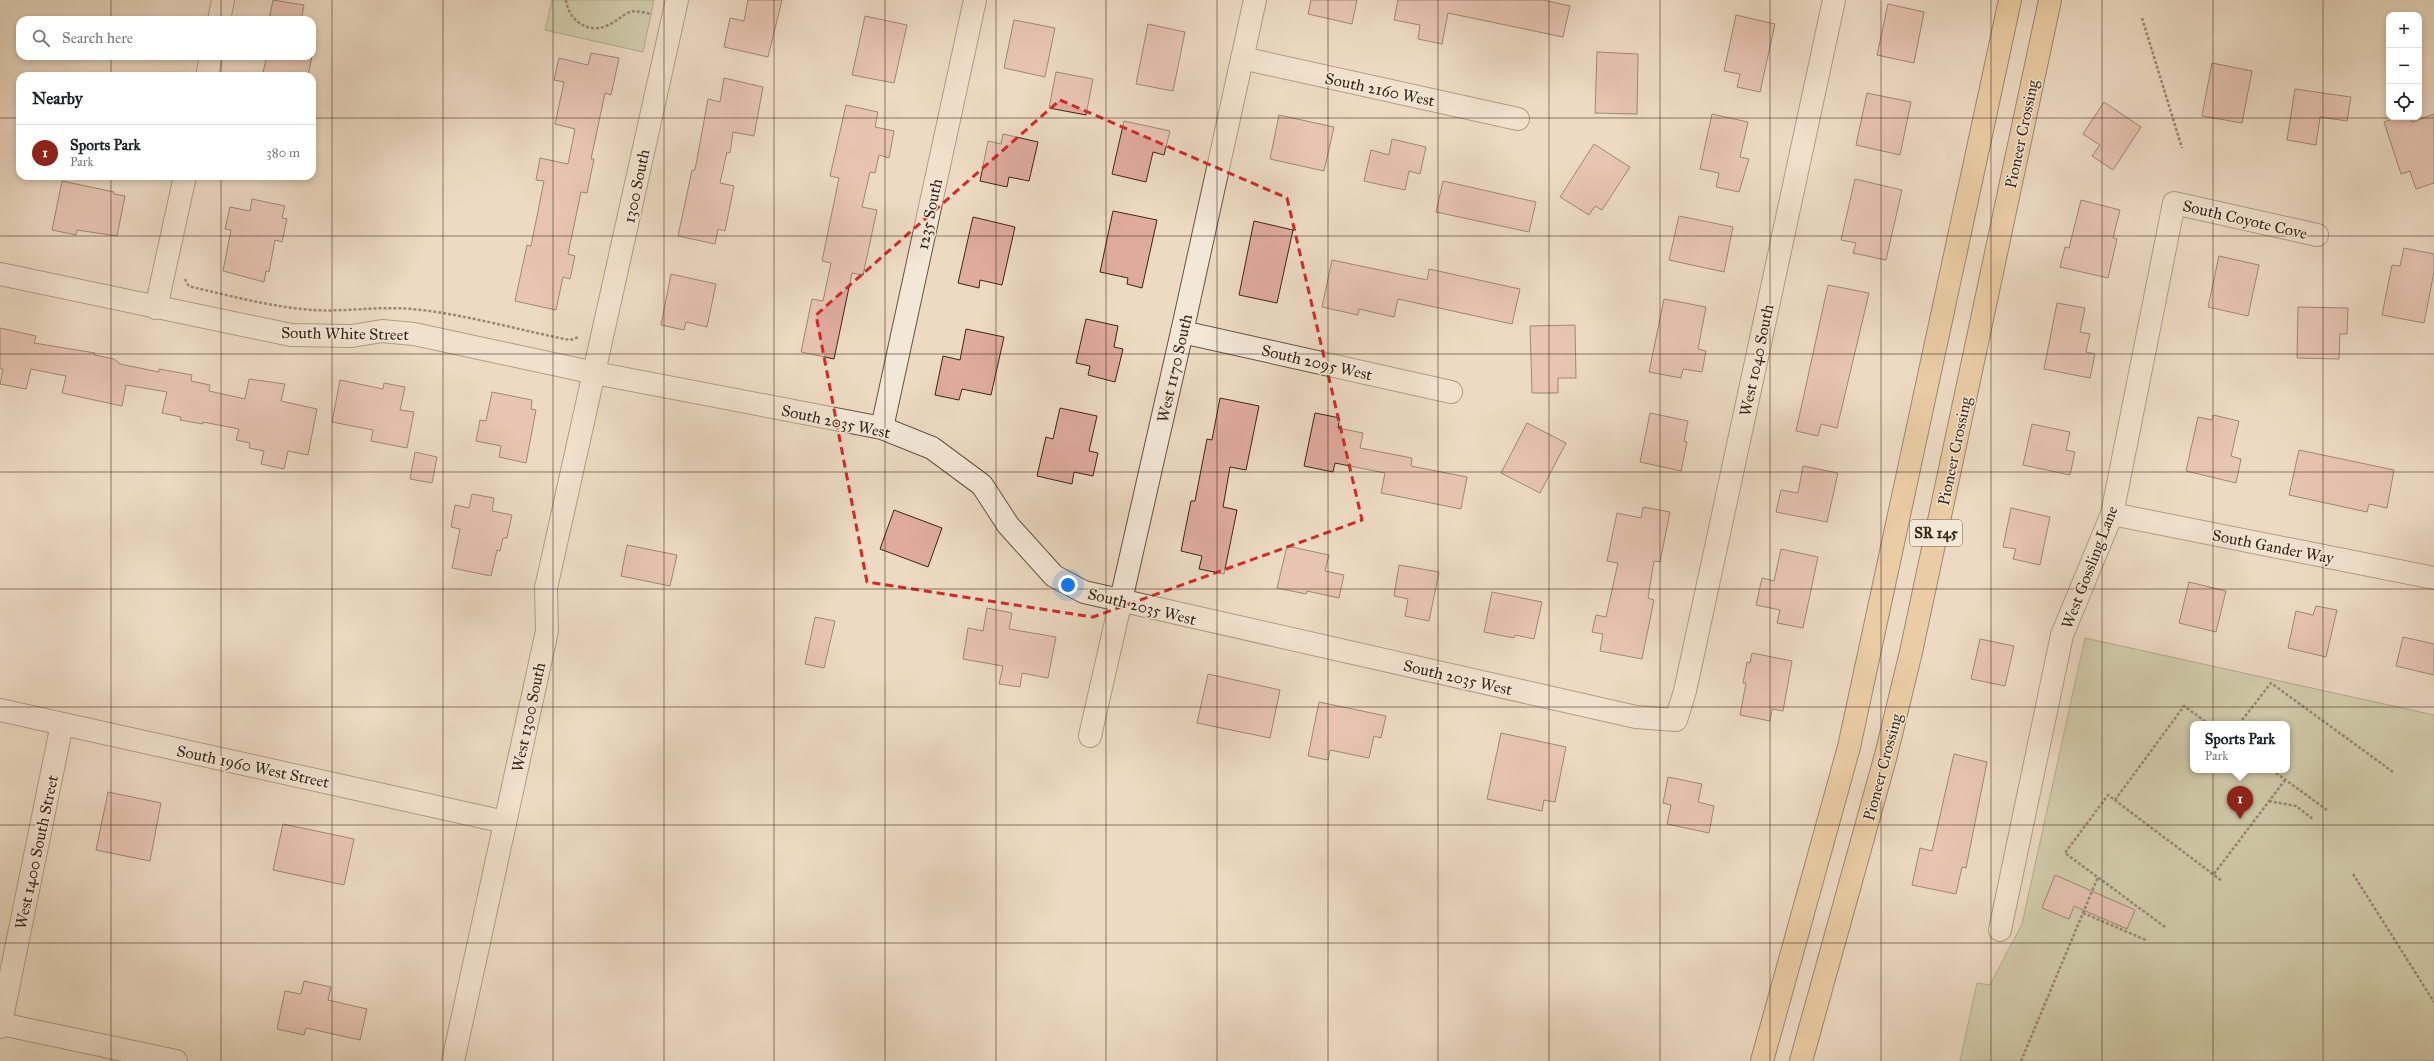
<!DOCTYPE html>
<html lang="en">
<head>
<meta charset="utf-8">
<style>
  :root { --surface:#fff; --page:#f2f2f2; --text:#202124; --muted:#757577; --line:#e0e0e0; --accent:#8f2418 }
  body { margin:0; font-family:"IM FELL Great Primer",serif; background:var(--page); color:var(--text) }
  .controls { position:absolute; right:12px; top:12px; display:grid; overflow:hidden; border-radius:8px; box-shadow:0 2px 6px #0003 }
  .controls button { width:36px; height:36px; display:grid; place-items:center; padding:0; border:0; border-bottom:1px solid var(--line); background:var(--surface); color:var(--text); font:20px sans-serif }
  .you { position:absolute; left:1068px; top:585px; width:14px; height:14px; margin:-10px; border:3px solid #fff; border-radius:50%; background:#1a73e8; box-shadow:0 0 0 6px #1a73e833 }
  .badge { display:grid; place-items:center; width:26px; height:26px; border-radius:50%; background:var(--accent); color:#fff; font-size:13px; font-weight:700 }
  .pin { position:absolute; translate:-50% -33px; filter:drop-shadow(0 1px 2px #0008) }
  .pin::after { content:''; position:absolute; top:21px; width:14px; height:12px; background:inherit; clip-path:polygon(0 0,100% 0,50% 100%) }
  .popup { position:absolute; left:2190px; top:721px; width:100px; height:52px; box-sizing:border-box; display:grid; place-content:center; border-radius:8px; background:var(--surface); filter:drop-shadow(0 1px 3px #0005); font-size:13px; white-space:nowrap; color:var(--muted) }
  .popup b { font-size:15px; color:var(--text) }
  .popup::after { content:''; position:absolute; left:50%; top:100%; margin-left:-8px; border:8px solid transparent; border-top-color:var(--surface) }
  .list { margin:0; padding:0; list-style:none }
  h2 { display:flex; justify-content:space-between; align-items:center; height:52px; margin:0; padding:0 16px; font-size:17px }
  h2 small { font-size:13px; font-weight:400; color:var(--muted) }
  .list li { display:grid; grid-template-columns:26px 1fr auto; gap:12px; align-items:center; box-sizing:border-box; height:56px; padding:0 16px; border-top:1px solid var(--line) }
  .list b { display:block; font-size:15px; white-space:nowrap }
  .list p { margin:0; font-size:13px; white-space:nowrap; color:var(--muted) }
  .list em { font-size:13px; font-style:normal; color:var(--muted) }
  .icon { flex:none; width:22px; height:22px; fill:none; stroke:currentColor; stroke-width:2; stroke-linecap:round; stroke-linejoin:round }
  .map { position:relative; flex:none; width:2434px; height:1061px; overflow:hidden }
  .search { position:absolute; background:var(--surface); box-shadow:0 2px 6px #0003; left:16px; top:16px; width:300px; height:44px; display:flex; align-items:center; gap:10px; box-sizing:border-box; padding:0 14px; border-radius:12px; color:var(--muted); font-size:15px }
  .panel { position:absolute; background:var(--surface); box-shadow:0 2px 6px #0003; left:16px; top:72px; width:300px; height:108px; border-radius:12px }
  .map>svg:first-child { display:block }
  .green { fill:#b5c095; stroke:#787456; fill-rule:evenodd }
  .building { fill:#dfab9d; stroke:#3a2718 }
  .lines { fill:none; stroke-linecap:round; stroke-linejoin:round }
  .minor-casing { stroke:#665442; stroke-width:24 }
  .trunk-casing { stroke:#3a2718; stroke-width:24 }
  .path { stroke:#3a2718; stroke-width:2.5; stroke-dasharray:3 2; stroke-linecap:butt }
  .minor { stroke:#f3e7d7; stroke-width:22 }
  .trunk { stroke:#e6bd81; stroke-width:22 }
  .marked { fill:none; stroke:#d62828; stroke-width:3; stroke-dasharray:8 5; stroke-linejoin:round }
  .grid { fill:none; stroke:#3a2718; stroke-width:1; stroke-opacity:0.55 }
  .labels { text-anchor:middle; stroke-width:3; stroke-linejoin:round; paint-order:stroke }
  .shield { fill:#f3e7d7; stroke:#726151; stroke-width:1 }
  .shield-label { font-size:15px; font-weight:bold; fill:#3a2718 }
  .street-label { font-size:16px; fill:#3a2718; stroke:#f3e7d7 }
</style>
</head>
<body>
<div class="map">
<svg width="2434" height="1061" viewBox="0 0 2434 1061">
  <rect width="100%" height="100%" fill="#ecdac2"/>
  <filter id="stains"><feTurbulence type="fractalNoise" baseFrequency=".005" numOctaves="4"/><feColorMatrix values="0 0 0 0 .2 0 0 0 0 .09 0 0 0 0 .02 0 0 0 .5 -.17"/></filter>
  <radialGradient id="worn" r=".72"><stop offset=".6" stop-color="#630" stop-opacity="0"/><stop offset="1" stop-color="#630" stop-opacity=".3"/></radialGradient>
  <g class="green">
    <path d="M552,0H654L643,52L545,30Z"/>
    <path d="M2085,638L2434,715V1061H1960L1977,983L1990,985L2022,924ZM2193,724H2287V770H2193Z"/>
  </g>
  <g class="building">
    <path d="M273,0L304,5L301,20H269Z"/>
    <path d="M748,0H782L768,57L724,47L730,18L744,21Z"/>
    <path d="M1311,0H1357L1352,24L1308,14Z"/>
    <path d="M1398,0H1543L1570,6L1563,37L1448,13L1442,44L1418,39L1420,25L1394,20Z"/>
    <path d="M1888,4L1924,12L1914,63L1877,55Z"/>
    <path d="M1736,15L1775,24L1760,92L1737,87L1740,74L1724,71Z"/>
    <path d="M865,16L907,25L894,83L852,75Z"/>
    <path d="M1014,20L1055,28L1045,77L1004,68Z"/>
    <path d="M1148,24L1185,32L1173,91L1136,84Z"/>
    <path d="M1597,52L1638,54L1637,114L1595,113Z"/>
    <path d="M591,53L619,58L611,95L605,93L591,159H594L587,193L581,192L568,254L575,256L570,279L563,277L556,310L515,301L527,245L531,246L544,181L536,180L540,158L568,164L575,129L555,124L564,82L554,80L559,58L588,65Z"/>
    <path d="M267,56H312L308,76H262Z"/>
    <path d="M2212,63L2252,71L2242,123L2202,116Z"/>
    <path d="M1056,72L1093,79L1086,115L1049,108Z"/>
    <path d="M724,78L763,87L754,136L733,132L730,153L727,152L720,183L734,186L725,231L718,229L715,244L678,236L692,170H695L708,99L720,102Z"/>
    <path d="M2295,89L2351,97L2347,121L2320,117L2316,145L2287,140Z"/>
    <path d="M1867,93L1911,102L1900,155L1856,145Z"/>
    <path d="M2104,102L2141,127L2113,170L2092,156L2100,145L2083,134Z"/>
    <path d="M846,105L878,112L875,127L894,131L889,158L879,155L875,173L870,172L862,207L877,210L863,275L852,273L834,359L801,352L812,299L823,301L831,263L822,261L839,178L830,176Z"/>
    <path d="M1712,114L1748,122L1740,157L1749,159L1739,192L1716,187L1719,173L1700,169Z"/>
    <path d="M2434,114V183L2416,189L2410,171L2401,174L2384,122L2398,117H2410L2412,122Z"/>
    <path d="M1279,115L1334,127L1324,171L1270,159Z"/>
    <path d="M1124,121L1170,131L1164,155L1153,152L1146,182L1112,174Z"/>
    <path d="M1003,134L1038,142L1029,181L1009,177L1007,187L980,181L988,141L1001,144Z"/>
    <path d="M1392,139L1426,147L1420,174L1409,171L1405,190L1364,181L1371,150L1389,155Z"/>
    <path d="M1594,144L1630,167L1602,210L1595,206L1589,215L1560,197Z"/>
    <path d="M1855,179L1902,190L1886,260L1853,253L1856,243L1841,240Z"/>
    <path d="M62,181L114,192V194L125,196L117,236L77,230L76,235L52,230Z"/>
    <path d="M1443,181L1536,202L1529,232L1436,212Z"/>
    <path d="M252,199L285,206L282,218L287,219L282,242L275,240L269,272L266,271L264,282L223,271L231,230L225,229L230,207L250,211Z"/>
    <path d="M2081,200L2120,210L2113,238L2117,239L2108,278L2060,267L2065,247L2069,248Z"/>
    <path d="M1113,211L1157,220L1142,288L1127,284L1128,278L1100,272Z"/>
    <path d="M1679,216L1733,227L1724,272L1669,260Z"/>
    <path d="M973,217L1015,227L1002,285L980,280L979,288L958,283Z"/>
    <path d="M1254,221L1293,230L1277,303L1239,295Z"/>
    <path d="M2404,248L2434,254V272L2424,323L2382,315L2392,265L2400,266Z"/>
    <path d="M2219,256L2259,265L2248,316L2208,307Z"/>
    <path d="M1332,260L1427,280L1429,269L1520,289L1512,324L1398,299L1394,317L1359,309L1358,315L1322,307Z"/>
    <path d="M671,274L716,284L707,327L686,322L684,330L661,325Z"/>
    <path d="M1828,285L1869,293L1837,428L1821,424L1818,436L1796,431Z"/>
    <path d="M1664,299L1706,307L1698,349L1706,351L1702,372L1683,369L1681,378L1649,372Z"/>
    <path d="M2057,303L2085,308L2080,332L2090,334L2086,352L2095,354L2090,378L2044,369Z"/>
    <path d="M2298,307L2348,308L2347,334H2340L2339,359L2297,358Z"/>
    <path d="M1086,319L1118,326L1114,347L1123,349L1115,382L1088,375L1090,366L1076,363Z"/>
    <path d="M1575,325L1576,378H1558V393H1532L1530,326Z"/>
    <path d="M0,328L36,336L34,343L95,353L94,355L114,359L120,364L159,372V369L192,375L191,381L210,385L209,391L245,399L249,379L285,384L281,401L317,409L308,455L288,451L284,469L261,464L264,451L249,448L250,443L236,440L239,429L203,422V424L180,420L181,417L162,413L167,392L126,385L122,406L62,393L66,376L31,369L26,389L0,384L3,369H0Z"/>
    <path d="M966,329L1004,337L991,395L962,389L959,400L935,395L943,356L960,360Z"/>
    <path d="M340,380L383,389L384,383L405,387L400,410L414,412L407,448L371,441L373,430L332,422Z"/>
    <path d="M492,392L532,400L531,409L536,410L526,463L499,457L501,446L476,441L480,420L486,421Z"/>
    <path d="M1220,398L1259,406L1246,470L1230,467L1223,507L1237,510L1224,574L1199,569L1202,556L1181,551L1191,501H1195L1207,439L1212,440Z"/>
    <path d="M1060,408L1097,416L1089,451L1098,453L1093,476L1074,472L1072,484L1037,476L1046,437L1053,439Z"/>
    <path d="M1315,413L1340,418L1338,428L1363,433L1360,448L1412,458L1411,466L1467,477L1461,509L1381,493L1385,473L1335,463L1333,472L1304,466Z"/>
    <path d="M1650,413L1688,421L1684,441L1687,442L1681,471L1640,462Z"/>
    <path d="M2213,415L2239,421L2231,456L2241,459L2236,483L2186,471L2198,417L2212,420Z"/>
    <path d="M1527,423L1566,443L1540,493L1501,473Z"/>
    <path d="M2032,424L2070,432L2066,450L2075,452L2070,475L2023,465Z"/>
    <path d="M2299,450L2394,470L2387,508L2369,504L2367,512L2289,495Z"/>
    <path d="M415,452L437,457L432,483L410,479Z"/>
    <path d="M1803,466L1838,473L1827,522L1776,512L1781,490L1798,493Z"/>
    <path d="M472,494L494,498L492,511L512,515L507,538H503L500,551L497,550L491,576L452,568L460,529L451,527L455,505L469,508Z"/>
    <path d="M1643,507L1670,512L1660,562L1654,561L1648,598L1654,600L1642,659L1600,651L1603,634L1592,632L1596,615L1606,617L1618,563L1607,561L1617,513L1641,518Z"/>
    <path d="M2011,508L2050,517L2040,565L2013,559L2016,549L2003,547Z"/>
    <path d="M894,510L942,528L928,567L880,549Z"/>
    <path d="M627,545L677,555L670,586L621,576Z"/>
    <path d="M1287,546L1329,555L1325,571L1344,575L1339,598L1307,591L1306,594L1277,588Z"/>
    <path d="M1781,549L1818,557L1803,628L1777,623L1780,610L1756,605L1762,578L1774,581Z"/>
    <path d="M1399,565L1439,572L1429,621L1405,616L1408,599L1394,596Z"/>
    <path d="M2189,582L2226,591L2216,632L2179,623Z"/>
    <path d="M1492,592L1542,602L1534,639L1515,635L1514,638L1484,632Z"/>
    <path d="M2316,606L2337,610L2326,657L2288,648L2296,611L2313,615Z"/>
    <path d="M987,608L1012,613L1009,629L1056,637L1048,678L1022,673L1020,687L999,684L1003,666L963,659L968,628L983,631Z"/>
    <path d="M815,617L835,621L824,668L805,664Z"/>
    <path d="M2403,637L2434,644V675L2396,666Z"/>
    <path d="M1980,639L2014,646L2005,686L1971,679Z"/>
    <path d="M1752,653L1792,661L1783,711L1772,709L1770,721L1740,715L1746,683H1743L1747,662L1750,663Z"/>
    <path d="M1208,674L1280,690L1270,738L1197,723Z"/>
    <path d="M1319,702L1386,716L1381,738L1374,736L1369,758L1330,750L1328,760L1308,756Z"/>
    <path d="M1501,733L1566,747L1555,802L1544,800L1542,811L1487,799Z"/>
    <path d="M1954,754L1987,762L1966,868L1962,867L1956,894L1912,885L1920,848L1932,851Z"/>
    <path d="M1668,777L1702,784L1698,802L1714,806L1709,833L1667,824L1671,805L1663,803Z"/>
    <path d="M108,792L161,803L150,861L96,850Z"/>
    <path d="M283,824L354,839L344,885L273,870Z"/>
    <path d="M2055,875L2135,910L2127,929L2074,906L2069,919L2042,908Z"/>
    <path d="M304,981L331,987L328,1000L367,1009L360,1040L306,1028L304,1035L277,1029L285,991L301,994Z"/>
  </g>
  <g class="lines">
    <defs>
      <g id="minor">
        <path d="M219,20L223,0"/>
        <path d="M1242,58L1518,119"/>
        <path d="M207,76L211,56"/>
        <path d="M0,274L291,335L352,336L382,331L414,334L595,373L882,428L932,448L982,485L1008,525L1054,576L1084,592L1636,717L1676,720L1685,691L1834,0"/>
        <path d="M156,308L185,176"/>
        <path d="M1182,332L1451,392"/>
        <path d="M882,428L975,0"/>
        <path d="M2112,514L2434,578"/>
        <path d="M0,710L505,822"/>
        <path d="M1090,736L1182,332L1255,0"/>
        <path d="M2000,930L2062,635L2112,514L2174,203L2317,235"/>
        <path d="M1,1024L176,1061"/>
        <path d="M0,1027L62,724"/>
        <path d="M453,1061L547,631L546,588L677,0"/>
      </g>
      <g id="trunk">
        <path d="M1762,1061L1849,747L2010,0"/>
        <path d="M1801,1061L1886,755L1911,652L2050,0"/>
      </g>
    </defs>
    <use href="#minor" class="minor-casing"/>
    <use href="#trunk" class="trunk-casing"/>
    <g class="path">
      <path d="M566,0C568,19 587,34 606,26C615,23 622,15 630,12C637,10 645,13 652,14"/>
      <path d="M2142,18L2182,148"/>
      <path d="M185,279L188,285L192,287C231,296 272,307 312,310C345,312 378,306 412,309C465,314 518,330 570,340L579,337"/>
      <path d="M2239,724L2271,683L2393,772"/>
      <path d="M2272,770L2327,810"/>
      <path d="M2115,800L2184,706L2209,724"/>
      <path d="M2269,801L2296,806L2313,819"/>
      <path d="M2214,874L2285,780"/>
      <path d="M2353,874L2434,1002"/>
      <path d="M2083,913L2146,940"/>
      <path d="M2165,927L2065,853L2108,795L2222,881"/>
      <path d="M2021,1061L2098,877"/>
    </g>
    <use href="#minor" class="minor"/>
    <use href="#trunk" class="trunk"/>
  </g>
  <path d="M0 0H2434V1061H0ZM1060,100L1287,198L1362,520L1093,617L867,582L816,315Z" fill="#ecdac2" fill-opacity=".55" fill-rule="evenodd"/>
  <path class="marked" d="M1060,100L1287,198L1362,520L1093,617L867,582L816,315Z"/>
  <path class="grid" d="M111,0V20M221,0V20M332,0V1061M443,0V1061M553,0V1061M664,0V1061M774,0V1061M885,0V1061M996,0V1061M1106,0V1061M1217,0V1061M1328,0V1061M1438,0V1061M1549,0V1061M1660,0V1061M1770,0V1061M1881,0V1061M1991,0V1061M2102,0V1061M2213,0V1061M2323,0V1061M111,56V76M221,56V76M0,118H20M312,118H2434M111,176V1061M221,176V1061M0,236H2434M0,354H2434M0,472H2434M0,589H2434M0,707H2434M0,825H2434M0,943H2434"/>
  <g class="labels">
    <rect class="shield" x="1910" y="520" width="52" height="26" rx="3"/>
    <g class="shield-label">
      <text x="1936" y="538">SR 145</text>
    </g>
    <g class="street-label">
      <text transform="translate(1380 89) rotate(12)" y="6">South 2160 West</text>
      <text transform="translate(2021 134) rotate(-78)" y="6">Pioneer Crossing</text>
      <text transform="translate(636 186) rotate(-78)" y="6">1300 South</text>
      <text transform="translate(929 214) rotate(-78)" y="6">1235 South</text>
      <text transform="translate(2245 219) rotate(13)" y="6">South Coyote Cove</text>
      <text transform="translate(345 333) rotate(1)" y="6">South White Street</text>
      <text transform="translate(1756 360) rotate(-78)" y="6">West 1040 South</text>
      <text transform="translate(1317 362) rotate(13)" y="6">South 2095 West</text>
      <text transform="translate(1174 368) rotate(-77)" y="6">West 1170 South</text>
      <text transform="translate(836 421) rotate(12)" y="6">South 2035 West</text>
      <text transform="translate(1954 451) rotate(-78)" y="6">Pioneer Crossing</text>
      <text transform="translate(2273 546) rotate(11)" y="6">South Gander Way</text>
      <text transform="translate(2089 567) rotate(-69)" y="6">West Gossling Lane</text>
      <text transform="translate(1142 606) rotate(14)" y="6">South 2035 West</text>
      <text transform="translate(1458 677) rotate(13)" y="6">South 2035 West</text>
      <text transform="translate(528 717) rotate(-78)" y="6">West 1300 South</text>
      <text transform="translate(253 766) rotate(12)" y="6">South 1960 West Street</text>
      <text transform="translate(1882 767) rotate(-75)" y="6">Pioneer Crossing</text>
      <text transform="translate(36 852) rotate(-78)" y="6">West 1400 South Street</text>
    </g>
  </g>
  <rect width="100%" height="100%" filter="url(#stains)"/>
  <rect width="100%" height="100%" fill="url(#worn)"/>
</svg>
<div class="controls">
<button>+</button>
<button>−</button>
<button><svg class="icon" aria-label="locate" viewBox="0 0 24 24"><circle cx="12" cy="12" r="6"/><path d="M12 2v4M12 18v4M2 12h4M18 12h4"/></svg></button>
</div>
<div class="you"></div>
<div class="pin badge" style="left:2240px;top:819px">1</div>
<div class="popup"><b>Sports Park</b>Park</div>
<div class="search"><svg class="icon" aria-label="search" viewBox="0 0 24 24"><circle cx="10" cy="10" r="6"/><path d="M15 15l6 6"/></svg>Search here</div>
<section class="panel">
<h2>Nearby<small></small></h2>
<ul class="list">
<li><span class="badge">1</span><div><b>Sports Park</b><p>Park</p></div><em>380 m</em></li>
</ul>
</section>
</div>
</body>
</html>
